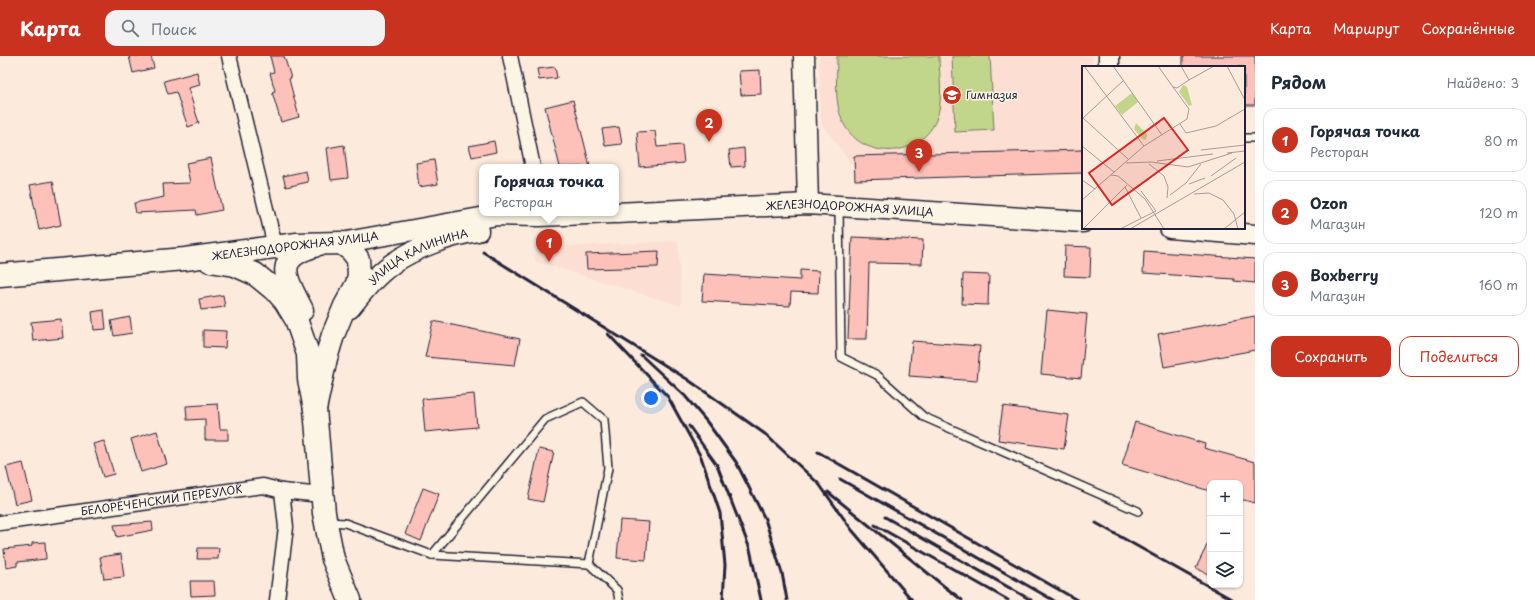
<!DOCTYPE html>
<html lang="ru">
<head>
<meta charset="utf-8">
<style>
  :root { --surface:#fff; --page:#f2f2f3; --text:#1f2937; --muted:#747a83; --line:#e0e1e3; --accent:#c8321e }
  body { margin:0; font-family:"Playpen Sans",sans-serif; background:var(--page); color:var(--text) }
  .controls { position:absolute; right:12px; bottom:12px; display:grid; overflow:hidden; border-radius:8px; box-shadow:0 1px 3px #0004 }
  .controls button { width:36px; height:36px; display:grid; place-items:center; padding:0; border:0; border-bottom:1px solid var(--line); background:var(--surface); color:var(--text); font:20px sans-serif }
  .you { position:absolute; left:651px; top:342px; width:14px; height:14px; margin:-10px; border:3px solid #fff; border-radius:50%; background:#1a73e8; box-shadow:0 0 0 6px #1a73e833 }
  .badge { display:grid; place-items:center; width:26px; height:26px; border-radius:50%; background:var(--accent); color:#fff; font-size:13px; font-weight:700 }
  .pin { position:absolute; translate:-50% -33px; filter:drop-shadow(0 1px 2px #0008) }
  .pin::after { content:''; position:absolute; top:21px; width:14px; height:12px; background:inherit; clip-path:polygon(0 0,100% 0,50% 100%) }
  .popup { position:absolute; left:479px; top:108px; width:140px; height:52px; box-sizing:border-box; display:grid; place-content:center; border-radius:8px; background:var(--surface); filter:drop-shadow(0 1px 3px #0005); font-size:13px; white-space:nowrap; color:var(--muted) }
  .popup b { font-size:15px; color:var(--text) }
  .popup::after { content:''; position:absolute; left:50%; top:100%; margin-left:-8px; border:8px solid transparent; border-top-color:var(--surface) }
  .list { margin:0; padding:0; list-style:none }
  h2 { display:flex; justify-content:space-between; align-items:center; height:52px; margin:0; padding:0 16px; font-size:17px }
  h2 small { font-size:13px; font-weight:400; color:var(--muted) }
  .list li { display:grid; grid-template-columns:26px 1fr auto; gap:12px; align-items:center; box-sizing:border-box; height:64px; margin:0 8px 8px; padding:0 8px; border:1px solid var(--line); border-radius:12px }
  .list b { display:block; font-size:15px; white-space:nowrap }
  .list p { margin:0; font-size:13px; white-space:nowrap; color:var(--muted) }
  .list em { font-size:13px; font-style:normal; color:var(--muted) }
  .actions { display:flex; gap:8px; padding:12px 16px }
  .actions a { flex:1; padding:9px 0; border:1px solid var(--accent); border-radius:12px; text-align:center; font-size:14px; color:var(--accent) }
  .actions .main { background:var(--accent); color:#fff }
  .icon { flex:none; width:22px; height:22px; fill:none; stroke:currentColor; stroke-width:2; stroke-linecap:round; stroke-linejoin:round }
  .map { position:relative; flex:none; width:1255px; height:544px; overflow:hidden }
  header { display:flex; align-items:center; gap:24px; box-sizing:border-box; height:56px; padding:0 20px; background:var(--accent); color:#fff }
  header strong { font-size:19px }
  nav { display:flex; gap:22px; margin-inline-start:auto; font-size:14px }
  .search { width:280px; height:36px; background:var(--page); display:flex; align-items:center; gap:10px; box-sizing:border-box; padding:0 14px; border-radius:12px; color:var(--muted); font-size:15px }
  main { display:flex }
  aside { flex:1; background:var(--surface) }
  .map>svg:first-child { display:block }
  .built { fill:#fcded2 }
  .green { fill:#c2d68b; stroke:#727c63 }
  .building { fill:#fdc1ba; stroke:#22223b }
  .lines { fill:none; stroke-linecap:round; stroke-linejoin:round }
  .lane-casing { stroke:#22223b; stroke-width:10 }
  .street-casing { stroke:#22223b; stroke-width:17 }
  .secondary-casing { stroke:#22223b; stroke-width:23 }
  .primary-casing { stroke:#22223b; stroke-width:25 }
  .lane { stroke:#fcf5e5; stroke-width:7 }
  .street { stroke:#fcf5e5; stroke-width:14 }
  .secondary { stroke:#fcf5e5; stroke-width:20 }
  .primary { stroke:#fcf5e5; stroke-width:22 }
  .rail { stroke:#22223b; stroke-width:3 }
  .labels { text-anchor:middle; stroke-width:3; stroke-linejoin:round; paint-order:stroke }
  .poi-label { font-size:11px; fill:#22223b; stroke:#fcf5e5; text-anchor:start }
  .street-label { font-size:11px; fill:#22223b; stroke:#fcf5e5 }
  .inset-road { fill:none; stroke:#a59b9c; stroke-width:1 }
  .view { fill:#d62828; fill-opacity:0.15; stroke:#d62828; stroke-width:2 }
  .inset-edge { fill:none; stroke:#22223b; stroke-width:2 }
</style>
</head>
<body>
<header>
<strong>Карта</strong>
<div class="search"><svg class="icon" aria-label="search" viewBox="0 0 24 24"><circle cx="10" cy="10" r="6"/><path d="M15 15l6 6"/></svg>Поиск</div>
<nav><a>Карта</a><a>Маршрут</a><a>Сохранённые</a></nav>
</header>
<main>
<div class="map">
<svg width="1255" height="544" viewBox="0 0 1255 544">
  <rect width="100%" height="100%" fill="#fcebdc"/>
  <filter id="ink" filterUnits="userSpaceOnUse"><feTurbulence type="fractalNoise" baseFrequency=".025" numOctaves="2"/><feDisplacementMap in="SourceGraphic" scale="8" xChannelSelector="R" yChannelSelector="G"/><feConvolveMatrix kernelMatrix="1 2 1 2 8 2 1 2 1" color-interpolation-filters="sRGB"/></filter>
  <g filter="url(#ink)">
    <g class="built">
      <path d="M819,0H1092V11H1083V99L854,111L821,67Z"/>
      <path d="M678,185L681,250L535,205L536,192Z"/>
    </g>
    <g class="green">
      <path d="M837,0H939C939,20 944,45 936,64C919,104 859,105 842,64C834,45 837,20 837,0Z"/>
      <path d="M952,0H990L994,74L955,76Z"/>
    </g>
    <g class="building">
      <path d="M129,0H151L154,12L133,17Z"/>
      <path d="M270,0H284L291,22L289,23L299,61L281,66L272,36L275,35L270,17L274,16Z"/>
      <path d="M1183,0H1255V49H1244V11H1183Z"/>
      <path d="M555,11L557,22L539,24L537,13Z"/>
      <path d="M760,14L761,38L741,39L739,15Z"/>
      <path d="M197,16L200,29L188,32L199,67L188,71L176,36L168,38L164,25Z"/>
      <path d="M573,44L584,86L590,111H560L545,51Z"/>
      <path d="M619,71L622,88L605,90L602,73Z"/>
      <path d="M655,75L657,91L682,89L684,107L640,111L637,76Z"/>
      <path d="M494,85L496,96L472,101L469,90Z"/>
      <path d="M344,89L348,122L331,124L327,92Z"/>
      <path d="M744,92L745,110L731,111L729,94Z"/>
      <path d="M1083,94V117L855,124L854,100Z"/>
      <path d="M211,102L222,154L197,159L196,154L136,157L134,147L164,141L163,128L190,127L186,107Z"/>
      <path d="M434,104L438,128L419,131L416,107Z"/>
      <path d="M306,115L308,126L286,131L283,120Z"/>
      <path d="M53,125L61,169L39,174L30,129Z"/>
      <path d="M852,181L923,184L922,208L869,207L867,283H848Z"/>
      <path d="M1065,190L1091,191L1090,221L1064,220Z"/>
      <path d="M659,195L658,211L587,213L586,198Z"/>
      <path d="M1144,195L1255,203V227L1234,225V223L1143,217Z"/>
      <path d="M800,214L819,215L818,237L791,236L790,250L702,245L704,218L800,224Z"/>
      <path d="M963,218L989,219L988,249L962,248Z"/>
      <path d="M223,239L225,251L201,254L199,243Z"/>
      <path d="M104,254L106,273L94,274L92,256Z"/>
      <path d="M1047,254L1087,258L1081,322L1041,318Z"/>
      <path d="M1255,260V294L1164,311L1158,278Z"/>
      <path d="M130,261L132,277L114,280L111,265Z"/>
      <path d="M61,263L63,282L33,285L31,266Z"/>
      <path d="M433,265L520,283L515,309L425,301Z"/>
      <path d="M203,274L226,275L225,292L203,291Z"/>
      <path d="M912,285L980,290L977,325L909,320Z"/>
      <path d="M474,338L477,371L425,376L422,343Z"/>
      <path d="M218,348L220,373H228V384H205V363L187,364L186,350Z"/>
      <path d="M1003,350L1069,359L1064,393L998,384Z"/>
      <path d="M1135,366L1205,388L1204,392L1255,406V447L1240,443V427H1210V435L1122,409Z"/>
      <path d="M157,375L167,408L141,416L131,383Z"/>
      <path d="M104,385L114,418L103,421L93,388Z"/>
      <path d="M539,393L554,396L543,446L528,443Z"/>
      <path d="M23,407L32,444L15,448L6,411Z"/>
      <path d="M423,432L439,438L421,485L405,478Z"/>
      <path d="M620,464L649,466L646,504L617,502Z"/>
      <path d="M152,466L153,474L117,481L114,469Z"/>
      <path d="M1210,483V519L1196,512Z"/>
      <path d="M45,486L46,503L17,506V510L6,512L4,493L32,490V487Z"/>
      <path d="M198,492H219L218,503H197Z"/>
      <path d="M121,498L124,521L104,523L100,501Z"/>
      <path d="M190,525H214L215,539L191,540Z"/>
    </g>
    <g class="lines">
      <defs>
        <g id="lane">
          <path d="M1244,82H1255"/>
          <path d="M839,152L841,301L877,319L924,361L1138,455"/>
          <path d="M328,466L345,467L432,499L589,508L617,534L619,544"/>
          <path d="M432,499L545,363L583,346L604,364L608,412L589,508"/>
        </g>
        <g id="street">
          <path d="M229,0L275,190"/>
          <path d="M510,0L533,111"/>
          <path id="s1" d="M0,467L263,430L282,435L322,439"/>
          <path d="M277,544L286,471L282,435"/>
        </g>
        <g id="secondary">
          <path d="M804,0L808,148"/>
          <path d="M1109,11V0"/>
          <path id="s2" d="M616,157L808,148L1083,166"/>
          <path d="M1170,172L1255,179"/>
          <path d="M341,187L497,159L539,160L612,157"/>
          <path id="s3" d="M350,252C362,237 375,220 392,208C416,191 449,180 478,175"/>
        </g>
        <g id="primary">
          <path d="M210,205L235,209L255,218L277,236L285,245L296,263L308,298L309,323L315,353L324,457L333,503L350,544"/>
          <path d="M0,219L185,203L297,188L341,187L351,194L358,203L359,219L357,228L345,250L333,279L326,302L315,353"/>
          <path d="M302,254C287,224 271,203 314,190"/>
        </g>
      </defs>
      <use href="#lane" class="lane-casing"/>
      <use href="#street" class="street-casing"/>
      <use href="#secondary" class="secondary-casing"/>
      <use href="#primary" class="primary-casing"/>
      <use href="#lane" class="lane"/>
      <use href="#street" class="street"/>
      <use href="#secondary" class="secondary"/>
      <use href="#primary" class="primary"/>
      <g class="rail">
        <path d="M483,196L687,323L765,378L819,428L852,474L912,544"/>
        <path d="M608,278L668,341L701,401L720,457L725,509L723,544"/>
        <path d="M641,299L685,340L707,366L736,406L765,463L782,517L787,544"/>
        <path d="M689,370L717,409L750,493L761,544"/>
        <path d="M818,396L1077,544"/>
        <path d="M840,423L1053,544"/>
        <path d="M828,436L945,531L962,544"/>
        <path d="M885,461L1031,544"/>
        <path d="M1096,467L1233,544"/>
        <path d="M875,469L1008,544"/>
      </g>
    </g>
  </g>
  <defs>
    <symbol id="school-disc" viewBox="-11 -11 22 22"><circle r="9.5" fill="#c8321e" stroke="#fcf5e5"/><path d="M0-5L7-2L0 1L-7-2ZM-4 1L0 2.5L4 1V4Q0 6-4 4Z" fill="#fff"/></symbol>
  </defs>
  <g fill-rule="evenodd">
    <use href="#school-disc" x="941" y="28" width="22" height="22"/>
  </g>
  <g class="labels">
    <g class="poi-label">
      <text x="966" y="43">Гимназия</text>
    </g>
    <g class="street-label">
      <text dy="4" stroke="none"><textPath href="#s2" startOffset="234">ЖЕЛЕЗНОДОРОЖНАЯ УЛИЦА</textPath></text>
      <text transform="translate(295 190) rotate(-7)" y="4">ЖЕЛЕЗНОДОРОЖНАЯ УЛИЦА</text>
      <text dy="4" stroke="none"><textPath href="#s3" startOffset="88">УЛИЦА КАЛИНИНА</textPath></text>
      <text dy="4" stroke="none"><textPath href="#s1" startOffset="163">БЕЛОРЕЧЕНСКИЙ ПЕРЕУЛОК</textPath></text>
    </g>
  </g>
  <g transform="translate(1082 10)">
    <rect width="163" height="163" fill="#fcebdc"/>
    <path d="M101,19L105,21L110,39L107,40L97,26ZM50,27L56,36L40,49L33,40ZM54,57L65,68L64,74L60,73L52,63Z" fill="#c2d68b"/>
    <path class="inset-road" d="M2,0L62,80M31,0L80,69M76,0L91,21M145,0L163,34M107,14L132,0M91,21L95,22L107,14L99,0M0,51L46,93M0,53L42,14M98,58L104,67L134,60L163,43M0,80L32,106M119,84L163,79M145,87L163,85M75,95L131,88M44,97L69,96L106,101L150,87M67,98L82,110L86,121L85,132M29,109L36,110L63,133L82,163M129,110L154,92M0,114L13,123M107,118L123,112M43,121L59,152M112,128L127,127L141,134L152,148L156,163M88,129L104,117L119,98M0,134L62,80L105,53L107,43L91,21M1,163L45,119M38,163L74,145L59,125M48,163L163,96M142,163L163,146"/>
    <path class="view" d="M82,52L106,84L30,139L7,107Z"/>
    <rect width="163" height="163" class="inset-edge"/>
  </g>
</svg>
<div class="controls">
<button>+</button>
<button>−</button>
<button><svg class="icon" aria-label="layers" viewBox="0 0 24 24"><path d="M12 4l9 5-9 5-9-5zM3 14l9 5 9-5"/></svg></button>
</div>
<div class="you"></div>
<div class="pin badge" style="left:549px;top:206px">1</div>
<div class="popup"><b>Горячая точка</b>Ресторан</div>
<div class="pin badge" style="left:709px;top:86px">2</div>
<div class="pin badge" style="left:919px;top:116px">3</div>
</div>
<aside>
<h2>Рядом<small>Найдено: 3</small></h2>
<ul class="list">
<li><span class="badge">1</span><div><b>Горячая точка</b><p>Ресторан</p></div><em>80 m</em></li>
<li><span class="badge">2</span><div><b>Ozon</b><p>Магазин</p></div><em>120 m</em></li>
<li><span class="badge">3</span><div><b>Boxberry</b><p>Магазин</p></div><em>160 m</em></li>
</ul>
<div class="actions"><a class="main">Сохранить</a><a>Поделиться</a></div>
</aside>
</main>
</body>
</html>
